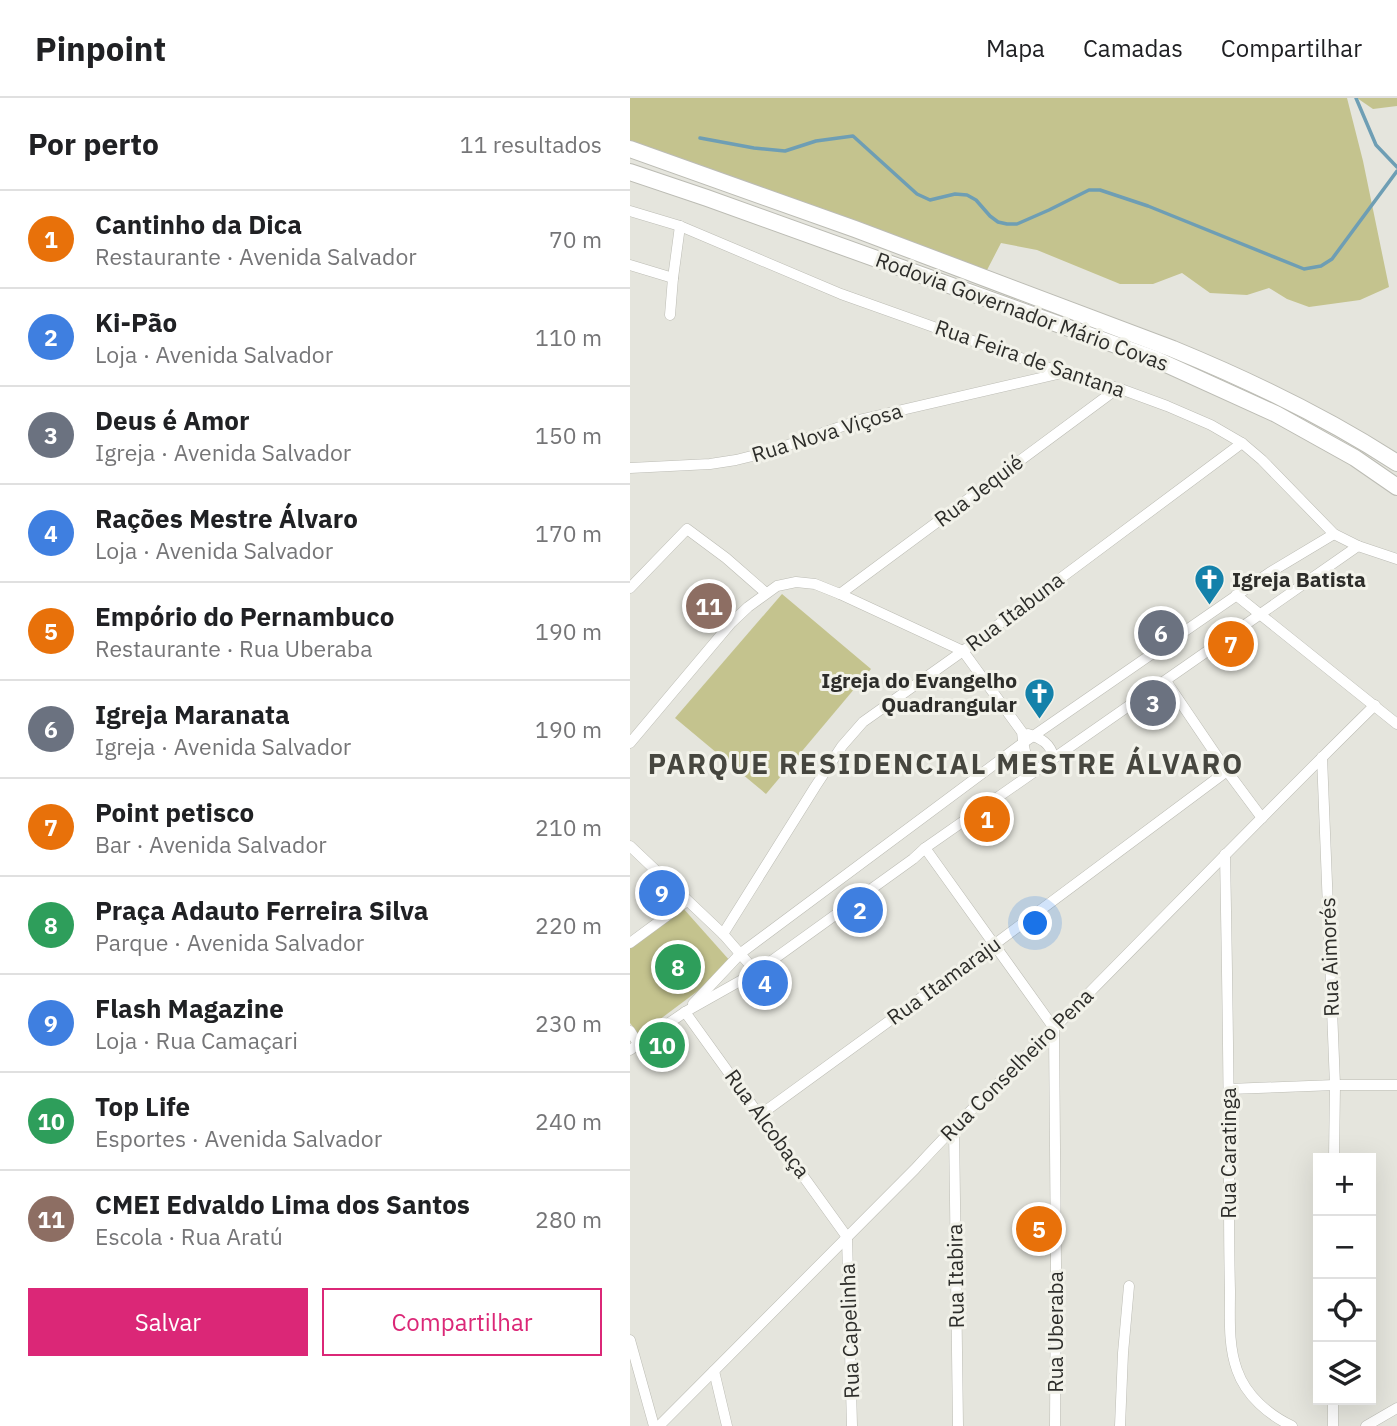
<!DOCTYPE html>
<html lang="pt">
<head>
<meta charset="utf-8">
<style>
  :root { --surface:#fff; --page:#f6f6f6; --text:#202124; --muted:#757577; --line:#e0e0e0; --accent:#db2777 }
  body { margin:0; font-family:"IBM Plex Sans",sans-serif; background:var(--page); color:var(--text) }
  .controls { position:absolute; right:21px; bottom:21px; display:grid; overflow:hidden; border-radius:0px; box-shadow:0 7px 28px #0002 }
  .controls button { width:63px; height:63px; display:grid; place-items:center; padding:0; border:0; border-bottom:2px solid var(--line); background:var(--surface); color:var(--text); font:35px sans-serif }
  .you { position:absolute; left:406px; top:826px; width:24px; height:24px; margin:-18px; border:5px solid #fff; border-radius:50%; background:#1a73e8; box-shadow:0 0 0 10px #1a73e833 }
  .badge { display:grid; place-items:center; width:46px; height:46px; border-radius:50%; background:var(--accent); color:#fff; font-size:23px; font-weight:700 }
  .pin { position:absolute; translate:-50% -50%; border:4px solid #fff; box-shadow:0 2px 7px #0006 }
  .list { margin:0; padding:0; list-style:none }
  h2 { display:flex; justify-content:space-between; align-items:center; height:91px; margin:0; padding:0 28px; font-size:30px }
  h2 small { font-size:23px; font-weight:400; color:var(--muted) }
  .list li { display:grid; grid-template-columns:46px 1fr auto; gap:21px; align-items:center; box-sizing:border-box; height:98px; padding:0 28px; border-top:2px solid var(--line) }
  .list b { display:block; font-size:26px; white-space:nowrap }
  .list p { margin:0; font-size:23px; white-space:nowrap; color:var(--muted) }
  .list em { font-size:23px; font-style:normal; color:var(--muted) }
  .actions { display:flex; gap:14px; padding:21px 28px }
  .actions a { flex:1; padding:16px 0; border:2px solid var(--accent); border-radius:0px; text-align:center; font-size:24px; color:var(--accent) }
  .actions .main { background:var(--accent); color:#fff }
  .icon { flex:none; width:38px; height:38px; fill:none; stroke:currentColor; stroke-width:2; stroke-linecap:round; stroke-linejoin:round }
  .map { position:relative; flex:none; width:767px; height:1328px; overflow:hidden }
  header { display:flex; align-items:center; gap:42px; box-sizing:border-box; height:98px; padding:0 35px; background:var(--surface); border-bottom:2px solid var(--line) }
  header strong { font-size:33px }
  nav { display:flex; gap:38px; margin-inline-start:auto; font-size:24px }
  main { display:flex }
  aside { flex:1; background:var(--surface) }
  .map>svg:first-child { display:block }
  .green { fill:#c4c38e }
  .lines { fill:none; stroke-linecap:round; stroke-linejoin:round }
  .stream { stroke:#6e9eb4; stroke-width:3.5 }
  .street-casing { stroke:#bcbcb4; stroke-width:11 }
  .primary-casing { stroke:#bcbcb4; stroke-width:18 }
  .street { stroke:#fff; stroke-width:10 }
  .primary { stroke:#fff; stroke-width:16 }
  .labels { text-anchor:middle; stroke-width:6; stroke-linejoin:round; paint-order:stroke }
  .street-label { font-size:21px; fill:#2d2d2a; stroke:#f2f2ea }
  .poi-label { font-size:21px; font-weight:bold; fill:#2d2d2a; stroke:#f2f2ea; text-anchor:start }
  .district-label { font-size:28px; font-weight:bold; letter-spacing:2px; fill:#46463f; stroke:#f2f2ea }
</style>
</head>
<body>
<header>
<strong>Pinpoint</strong>
<nav><a>Mapa</a><a>Camadas</a><a>Compartilhar</a></nav>
</header>
<main>
<aside>
<h2>Por perto<small>11 resultados</small></h2>
<ul class="list">
<li><span class="badge" style="background:#e8710a">1</span><div><b>Cantinho da Dica</b><p>Restaurante · Avenida Salvador</p></div><em>70 m</em></li>
<li><span class="badge" style="background:#3f7fe0">2</span><div><b>Ki-Pão</b><p>Loja · Avenida Salvador</p></div><em>110 m</em></li>
<li><span class="badge" style="background:#6b7280">3</span><div><b>Deus é Amor</b><p>Igreja · Avenida Salvador</p></div><em>150 m</em></li>
<li><span class="badge" style="background:#3f7fe0">4</span><div><b>Rações Mestre Álvaro</b><p>Loja · Avenida Salvador</p></div><em>170 m</em></li>
<li><span class="badge" style="background:#e8710a">5</span><div><b>Empório do Pernambuco</b><p>Restaurante · Rua Uberaba</p></div><em>190 m</em></li>
<li><span class="badge" style="background:#6b7280">6</span><div><b>Igreja Maranata</b><p>Igreja · Avenida Salvador</p></div><em>190 m</em></li>
<li><span class="badge" style="background:#e8710a">7</span><div><b>Point petisco</b><p>Bar · Avenida Salvador</p></div><em>210 m</em></li>
<li><span class="badge" style="background:#2e9e5b">8</span><div><b>Praça Adauto Ferreira Silva</b><p>Parque · Avenida Salvador</p></div><em>220 m</em></li>
<li><span class="badge" style="background:#3f7fe0">9</span><div><b>Flash Magazine</b><p>Loja · Rua Camaçari</p></div><em>230 m</em></li>
<li><span class="badge" style="background:#2e9e5b">10</span><div><b>Top Life</b><p>Esportes · Avenida Salvador</p></div><em>240 m</em></li>
<li><span class="badge" style="background:#8d6e63">11</span><div><b>CMEI Edvaldo Lima dos Santos</b><p>Escola · Rua Aratú</p></div><em>280 m</em></li>
</ul>
<div class="actions"><a class="main">Salvar</a><a>Compartilhar</a></div>
</aside>
<div class="map">
<svg width="767" height="1328" viewBox="0 0 767 1328">
  <rect width="100%" height="100%" fill="#e5e5dd"/>
  <g class="green">
    <path d="M0,0H717L733,63L759,189L730,202L679,209L657,201L639,190L617,197L580,195L552,175L523,186H490L407,152L371,145L356,174L0,46Z"/>
    <path d="M727,0H767V8L743,11Z"/>
    <path d="M152,496L241,571L136,696L45,620Z"/>
    <path d="M52,809L101,864L93,874L9,937L0,925V848Z"/>
  </g>
  <g class="lines">
    <g class="stream">
      <path d="M726,0L746,47L767,69"/>
      <path d="M70,40L124,50L155,53L186,43L223,38L287,96L300,102L325,96L337,97L346,102L360,118L368,124L377,126H387L419,112L459,92H470L518,108L674,171L691,168L702,161L767,73"/>
    </g>
    <defs>
      <g id="street">
        <path d="M0,113L50,128L211,196L433,275L488,290L537,308L581,327L612,345L632,362L704,436L728,448L767,461"/>
        <path d="M0,167L43,180"/>
        <path d="M40,217L43,180L50,128"/>
        <path d="M0,370L80,366L106,362L138,354L233,321L432,275"/>
        <path d="M0,490L57,431L96,460L136,495"/>
        <path d="M210,496L488,290"/>
        <path d="M606,497L767,626"/>
        <path d="M536,583L597,673L632,720"/>
        <path d="M398,636C412,641 420,645 424,660"/>
        <path d="M0,645L101,525L118,509L147,488L166,484L185,486L210,496L333,553L392,634C394,650 394,662 409,671"/>
        <path d="M692,659L705,987L704,1060"/>
        <path d="M0,748L93,836"/>
        <path d="M295,750L424,930L426,1168L425,1328"/>
        <path d="M595,756C597,865 599,973 599,1081C599,1119 599,1156 600,1193C600,1220 598,1247 607,1272C616,1298 639,1317 662,1328"/>
        <path d="M0,845L57,803"/>
        <path d="M126,874L93,836L185,689L212,648L233,624L333,553L612,345"/>
        <path d="M63,906L111,855L393,645L639,475L704,436"/>
        <path d="M55,914L217,1139"/>
        <path d="M0,933L9,947"/>
        <path d="M0,952L55,914L126,874L283,761L295,750L728,448"/>
        <path d="M599,991L705,987H767"/>
        <path d="M130,1017L365,846L597,673"/>
        <path d="M324,1028L328,1328"/>
        <path d="M217,1139L222,1328"/>
        <path d="M0,1242L24,1328"/>
        <path d="M84,1273L97,1328"/>
        <path d="M29,1328L285,1071C341,1009 402,953 461,893C555,798 649,701 745,607"/>
        <path d="M490,1328L493,1255L499,1188"/>
        <path d="M703,1328V1302"/>
        <path d="M736,1328L767,1310"/>
      </g>
      <g id="primary">
        <path d="M0,51L225,131L543,251C621,283 696,319 767,365"/>
        <path d="M0,74L77,100L525,261L646,316L725,360L767,389"/>
      </g>
    </defs>
    <use href="#street" class="street-casing"/>
    <use href="#primary" class="primary-casing"/>
    <use href="#street" class="street"/>
    <use href="#primary" class="primary"/>
  </g>
  <defs>
    <symbol id="church-pin" viewBox="-11 -11 22 30"><path d="M0 17L-7.5 6A9.5 9.5 0 1 1 7.5 6Z" fill="#1481aa" stroke="#f2f2ea"/><path d="M-1.2-6h2.4v3.5h3.3v2.4h-3.3V6h-2.4V-.1h-3.3v-2.4h3.3Z" fill="#fff"/></symbol>
  </defs>
  <g fill-rule="evenodd">
    <use href="#church-pin" x="562" y="464" width="35" height="47"/>
    <use href="#church-pin" x="392" y="578" width="35" height="47"/>
  </g>
  <g class="labels">
    <g class="street-label">
      <text transform="translate(392 214) rotate(20)" y="7">Rodovia Governador Mário Covas</text>
      <text transform="translate(400 261) rotate(19)" y="7">Rua Feira de Santana</text>
      <text transform="translate(197 335) rotate(-17)" y="7">Rua Nova Viçosa</text>
      <text transform="translate(349 393) rotate(-37)" y="7">Rua Jequié</text>
      <text transform="translate(385 514) rotate(-37)" y="7">Rua Itabuna</text>
      <text transform="translate(700 859) rotate(-92)" y="7">Rua Aimorés</text>
      <text transform="translate(314 883) rotate(-36)" y="7">Rua Itamaraju</text>
      <text transform="translate(387 967) rotate(-45)" y="7">Rua Conselheiro Pena</text>
      <text transform="translate(137 1026) rotate(54)" y="7">Rua Alcobaça</text>
      <text transform="translate(599 1055) rotate(-90)" y="7">Rua Caratinga</text>
      <text transform="translate(326 1178) rotate(-91)" y="7">Rua Itabira</text>
      <text transform="translate(220 1233) rotate(-92)" y="7">Rua Capelinha</text>
      <text transform="translate(426 1234) rotate(-90)" y="7">Rua Uberaba</text>
    </g>
    <g class="poi-label">
      <text x="602" y="489">Igreja Batista</text>
      <text x="387" y="590" text-anchor="end">Igreja do Evangelho<tspan x="387" dy="24">Quadrangular</tspan></text>
    </g>
    <g class="district-label">
      <text x="316" y="676">PARQUE RESIDENCIAL MESTRE ÁLVARO</text>
    </g>
  </g>
</svg>
<div class="controls">
<button>+</button>
<button>−</button>
<button><svg class="icon" aria-label="locate" viewBox="0 0 24 24"><circle cx="12" cy="12" r="6"/><path d="M12 2v4M12 18v4M2 12h4M18 12h4"/></svg></button>
<button><svg class="icon" aria-label="layers" viewBox="0 0 24 24"><path d="M12 4l9 5-9 5-9-5zM3 14l9 5 9-5"/></svg></button>
</div>
<div class="you"></div>
<div class="pin badge" style="left:357px;top:721px;background:#e8710a">1</div>
<div class="pin badge" style="left:230px;top:812px;background:#3f7fe0">2</div>
<div class="pin badge" style="left:523px;top:605px;background:#6b7280">3</div>
<div class="pin badge" style="left:135px;top:885px;background:#3f7fe0">4</div>
<div class="pin badge" style="left:409px;top:1131px;background:#e8710a">5</div>
<div class="pin badge" style="left:531px;top:535px;background:#6b7280">6</div>
<div class="pin badge" style="left:601px;top:546px;background:#e8710a">7</div>
<div class="pin badge" style="left:48px;top:869px;background:#2e9e5b">8</div>
<div class="pin badge" style="left:32px;top:795px;background:#3f7fe0">9</div>
<div class="pin badge" style="left:32px;top:947px;background:#2e9e5b">10</div>
<div class="pin badge" style="left:79px;top:508px;background:#8d6e63">11</div>
</div>
</main>
</body>
</html>
